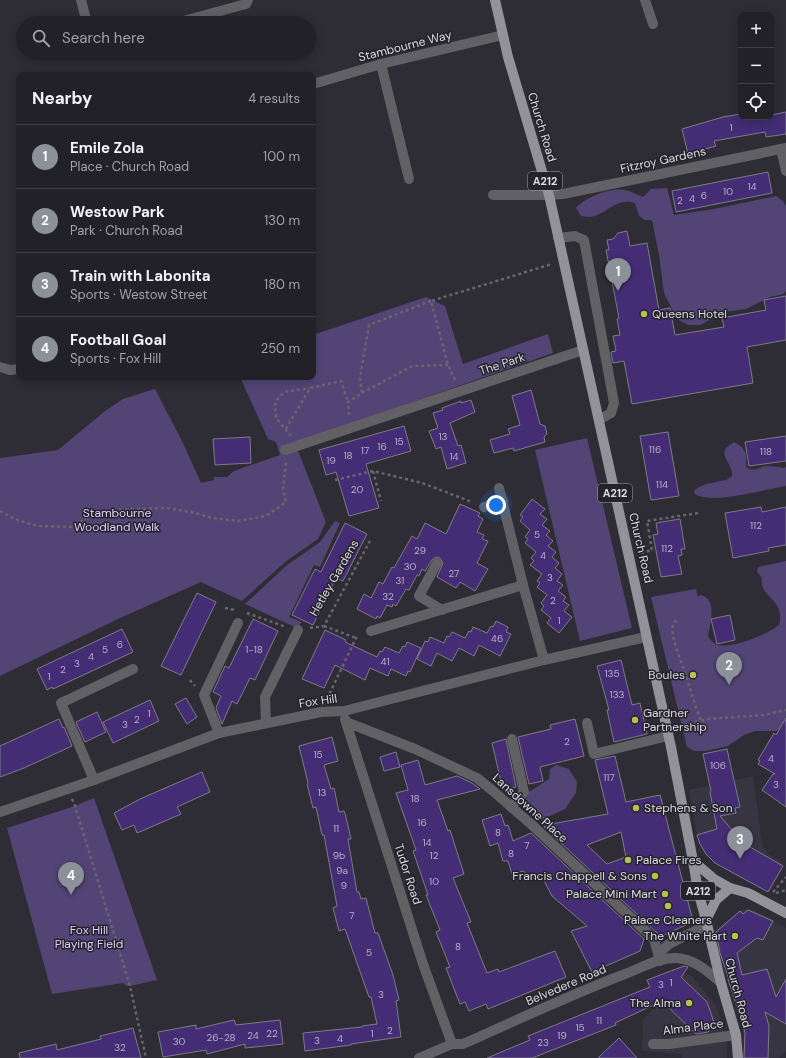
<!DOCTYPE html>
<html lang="en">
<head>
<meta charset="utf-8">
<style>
  :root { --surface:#222127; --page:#2a292f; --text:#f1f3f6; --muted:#a2a3a7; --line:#3f3e44; --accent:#8c9099 }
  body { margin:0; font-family:"DM Sans",sans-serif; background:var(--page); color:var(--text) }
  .controls { position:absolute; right:12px; top:12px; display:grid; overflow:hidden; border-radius:8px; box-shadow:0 2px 10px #0003 }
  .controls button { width:36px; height:36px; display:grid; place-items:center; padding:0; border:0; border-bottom:1px solid var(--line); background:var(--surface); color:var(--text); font:20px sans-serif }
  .you { position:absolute; left:496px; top:505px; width:14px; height:14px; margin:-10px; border:3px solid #fff; border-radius:50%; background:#1a73e8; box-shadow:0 0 0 6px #1a73e833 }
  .badge { display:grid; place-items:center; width:26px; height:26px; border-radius:50%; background:var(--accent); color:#fff; font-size:13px; font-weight:700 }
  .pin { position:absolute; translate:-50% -33px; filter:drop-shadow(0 1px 2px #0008) }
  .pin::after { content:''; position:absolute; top:21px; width:14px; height:12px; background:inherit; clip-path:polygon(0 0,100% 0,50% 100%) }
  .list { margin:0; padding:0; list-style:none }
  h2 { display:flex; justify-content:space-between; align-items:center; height:52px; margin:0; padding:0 16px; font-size:17px }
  h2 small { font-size:13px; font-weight:400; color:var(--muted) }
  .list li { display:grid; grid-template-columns:26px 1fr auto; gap:12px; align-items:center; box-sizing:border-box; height:64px; padding:0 16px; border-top:1px solid var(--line) }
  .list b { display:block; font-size:15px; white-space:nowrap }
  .list p { margin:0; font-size:13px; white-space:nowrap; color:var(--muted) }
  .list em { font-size:13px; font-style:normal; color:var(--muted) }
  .icon { flex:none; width:22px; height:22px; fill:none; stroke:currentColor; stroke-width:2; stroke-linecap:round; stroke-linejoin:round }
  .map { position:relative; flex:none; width:786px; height:1058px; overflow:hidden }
  .search { position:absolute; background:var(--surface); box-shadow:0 2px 10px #0003; left:16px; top:16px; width:300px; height:44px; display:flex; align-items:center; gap:10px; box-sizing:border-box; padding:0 14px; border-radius:22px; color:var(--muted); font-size:15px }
  .panel { position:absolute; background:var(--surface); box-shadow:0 2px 10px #0003; left:16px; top:72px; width:300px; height:308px; border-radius:8px }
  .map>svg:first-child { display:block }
  .built { fill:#383543 }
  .green { fill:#524575 }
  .building { fill:#442d74; stroke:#7d7b85; fill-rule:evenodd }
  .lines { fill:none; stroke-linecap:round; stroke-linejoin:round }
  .path { stroke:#67666d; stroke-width:2.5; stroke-dasharray:3 3; stroke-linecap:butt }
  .minor { stroke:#616064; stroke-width:10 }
  .major { stroke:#93929a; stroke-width:10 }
  .poi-dot { fill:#b4c24a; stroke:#24222a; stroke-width:1.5 }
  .labels { text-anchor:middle; stroke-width:3; stroke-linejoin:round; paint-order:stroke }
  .number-label { font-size:10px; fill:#b6b0c6 }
  .shield { fill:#24222a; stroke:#a5a4aa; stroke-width:1 }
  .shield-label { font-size:11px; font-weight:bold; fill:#dcdbe1 }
  .street-label { font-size:12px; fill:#dcdbe1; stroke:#24222a }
  .poi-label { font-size:12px; fill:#dcdbe1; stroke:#24222a; text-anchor:end }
  .park-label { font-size:12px; fill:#dcd2fd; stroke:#24222a }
</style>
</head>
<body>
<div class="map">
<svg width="786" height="1058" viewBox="0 0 786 1058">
  <rect width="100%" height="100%" fill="#2e2c34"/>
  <g class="built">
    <path d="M753,776L762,844L768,854L784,863L768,892L715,863L706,854L700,844L697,835L689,790Z"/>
    <path d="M752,909L786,928V1051L779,1058H743L744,1035L713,932L740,910Z"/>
    <path d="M677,969L692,976L717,1007L727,1041V1058H682V1054L642,1051L643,1020L662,999L654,978Z"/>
  </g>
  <g class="green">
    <path d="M667,188L674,215L714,209L776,196L783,201L786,206V291L784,294L770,297L746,309L724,312L700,325H688L677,319L664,293L659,255L652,220H645L639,216L635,203C615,197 607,215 590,217C587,217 583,216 581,216L576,208C585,197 611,187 625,190C631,191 637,195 643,197L651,189Z"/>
    <path d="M426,297L445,306L463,364L548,334L553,353L295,443L326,522L318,539L285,562L242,601L201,582L120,618L0,676V458L58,450L105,411L123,399L155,389L183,443L201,483L214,480V477H227L234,471L280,455L276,442L268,439L240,377H313V335Z"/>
    <path d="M587,438L632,628L580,641L535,450Z"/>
    <path d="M734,442C739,444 746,450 746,456C747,461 745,463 747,468C755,472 759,467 767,466C770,466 780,467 784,468L786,467V486C767,489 710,505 695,494L694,491C705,480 724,484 732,476C733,467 725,461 724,452L726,448Z"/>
    <path d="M335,521L340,523L320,567L314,565L289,617L302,622L297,628L245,604L287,565L320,542Z"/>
    <path d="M786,561V727L775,731H756L744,735L728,746L705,751H694L687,747L651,597L696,589L698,597L700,595C718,598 710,624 708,636C710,639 713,643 717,645C730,649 769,634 779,625C786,598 759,599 762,578L757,572L758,567Z"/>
    <path d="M556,765L569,769L577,782L576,793L565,809L541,820L524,803L529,792L549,779L550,769Z"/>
    <path d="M94,798L157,980L130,986H127L123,983L52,994L7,828L75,806Z"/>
  </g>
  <g class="building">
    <path d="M786,112V134L766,137L765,132L714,141L716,146L688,154L682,129L723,117L741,114V117H771V115Z"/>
    <path d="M768,172L772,193L676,212L672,191Z"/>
    <path d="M627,231L630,246L647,243L659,310L670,308L675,335L724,327L722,318L766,310L764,300L786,296V340L747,347L753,383L632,404L624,361L613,363L611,352L616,351L613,336L620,335L617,319L619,318L606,250H609L607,240L613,239L618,233Z"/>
    <path d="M531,390L540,424L545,426L547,434L544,437L545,442L514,451L513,448L494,453L490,440L510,434L508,429L520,425L512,396Z"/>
    <path d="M471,400L475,412L450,423L458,446L461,445L466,463L447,469L441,447L436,449L429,431L438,428L433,413L443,410L442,408L461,401V403Z"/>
    <path d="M404,426L411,451L366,464L379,508L349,516L336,472L326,475L319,450Z"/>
    <path d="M668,432L679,496L651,500L640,436Z"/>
    <path d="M786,436V461L749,466L745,442Z"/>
    <path d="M250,437L251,463L215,465L213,439Z"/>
    <path d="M532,499L545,509L540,514L547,519L542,525L550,531L546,535L553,541L548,546L556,552L552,557L559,563L555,568L562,574L557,581L563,585L558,591L566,597L563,601L569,605L564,611L572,617L559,633L547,623L551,618L541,610L544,606L541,603L547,595L537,587L540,583L537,581L542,574L530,565L534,561L531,558L536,552L525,543L528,539L525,537L530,530L520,521L523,517L520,515Z"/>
    <path d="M460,504L480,513L478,516L483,519L477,532L484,535L482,539L488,541L477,563L488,569L475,591L460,582L456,588L437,577L443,563L440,558L436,557L432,560L425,571L422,569L419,576L417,575L409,590L406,589L396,606L393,604L392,607L387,605L380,618L377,616L376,619L357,609L364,594L371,598L379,582L383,584L392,567L394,568L412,536L417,539L425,523L446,534Z"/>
    <path d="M761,507L762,512L786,507V545L768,548L769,551L733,558L725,513Z"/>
    <path d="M680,519L685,549H681L682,555L678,556L682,574L661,577L653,535L658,534L656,523Z"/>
    <path d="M345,523L367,534L343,581L336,578L313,625L292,615L315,569L321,572Z"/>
    <path d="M197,593L216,602L181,675L161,666Z"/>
    <path d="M730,615L735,640L717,644L711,619Z"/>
    <path d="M253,619L278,631L255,680L250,678L237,704L232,701L222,724L216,708L221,696L213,692L225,666L229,668Z"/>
    <path d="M496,621L508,627L506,632L511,634L500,656L479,645L474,656L459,648L452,661L437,653L431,666L417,659L425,641L428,642L430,637L444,643L447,636L449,637L452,632L465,638L469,631L471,632L473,627L487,633L491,626L493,627Z"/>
    <path d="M122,629L133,652L53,689L52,687L47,690L37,669Z"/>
    <path d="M325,630L346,640L345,642L377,657L380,651L382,652L385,647L399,653L403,646L405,647L407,642L421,648L410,672L408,671L406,676L391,669L388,676L370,668L365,680L335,665L324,688L302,679Z"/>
    <path d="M621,660L632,705L640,703L647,734L614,742L607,710H609L597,666Z"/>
    <path d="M186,698L197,717L187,724L175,704Z"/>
    <path d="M150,700L159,721L113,743L103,722Z"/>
    <path d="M97,712L106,732L85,742L76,722Z"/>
    <path d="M786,718V807L762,790L773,774H775L758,764L760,761L758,760L774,733L776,735Z"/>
    <path d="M59,719L63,728L64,727L72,746L24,768L0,777V746Z"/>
    <path d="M575,719L584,756L540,767L543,781L529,784L518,737L551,729L550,725Z"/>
    <path d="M332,737L338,761L324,765L331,789L334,788L339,812L344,811L345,813L351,839H348L357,892H359L361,899L366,898L375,933H378L393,975L399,1000L396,1001L401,1037L351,1044V1045L305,1051L303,1033L362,1027V1026L377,1024L371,997H369L345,929L339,931L333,908L337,906L324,835H322L316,807L313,808L307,784L308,783L299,746Z"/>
    <path d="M506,739L516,787L503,790L492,743Z"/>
    <path d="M727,749L740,807L735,808L736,813L720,816L743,843L783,866L768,892L715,863L706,854L700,844L697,835L717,829L710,792L711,791L703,754Z"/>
    <path d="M396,752L400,767L384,771L380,757Z"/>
    <path d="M615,756L626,802L660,795L692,917L690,923L660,937L658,934L544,827L551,824L608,814L595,760ZM621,832L626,857L607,864L587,845Z"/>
    <path d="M418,760L425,785L457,776L472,783L480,789L437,800L448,831L450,830L464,874L453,878L471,922L467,923L487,973L498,969L499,972L555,951L566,977L488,1009L486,1004L469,1011L465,1002L460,1004L446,968L450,967L436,932L440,930L426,895H428L413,851L416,850L396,793L408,790L401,765Z"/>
    <path d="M202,772L210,792L177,807L181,814L137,833L134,825L122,830L114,813L140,799Z"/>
    <path d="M501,814L505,826L508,825L513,841L531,833L644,939L640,951L592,972L571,931L587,926L552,896L541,875L533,879L523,871L512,874L508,861H503L498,843L490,846L482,820Z"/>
    <path d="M748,910L773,921L763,940L757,938L737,953L742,975L767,969L776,997L786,979V1024L765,1012L769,1026L768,1058H744L745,1032L728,979H729L720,953L716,932L740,911L743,914Z"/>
    <path d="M684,966L688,967L681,977L707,1002L715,1025L708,1032L696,1034L662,1001L615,1023L616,1025L532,1058H487L530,1040L528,1036L650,987L647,980Z"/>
    <path d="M234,1020L236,1025L280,1020L283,1044L245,1048V1044L207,1054L206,1050L163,1057L158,1032L196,1025V1029Z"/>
    <path d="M133,1028L141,1058H20L19,1053L56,1044L57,1050L101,1039L100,1036Z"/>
    <path d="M619,1038L637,1058H598Z"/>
  </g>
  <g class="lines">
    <g class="path">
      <path d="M455,380L448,365L431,301L552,264"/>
      <path d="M362,393L412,366L448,365"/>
      <path d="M349,415L348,402L362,393L360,378L369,325L431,301"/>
      <path d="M286,429L310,388L341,381L348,402"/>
      <path d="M291,436L276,418L275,402L284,392L310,388"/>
      <path d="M373,471L381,501"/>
      <path d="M335,480L373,471L422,483L472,502"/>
      <path d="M0,511L17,520L38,526L72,527L94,514L116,510L167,508L191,512L213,518L238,521L266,516L286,502L283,488L286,462"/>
      <path d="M652,550L647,521L698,513"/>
      <path d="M641,553L652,550"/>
      <path d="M225,608L235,610"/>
      <path d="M247,613L286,627"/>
      <path d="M676,620C675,622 674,623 673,625C670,637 682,662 685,673C690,689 695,705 701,721"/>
      <path d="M324,626L356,638"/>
      <path d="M310,628L324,626L371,539"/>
      <path d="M190,680L195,686"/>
      <path d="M327,699L356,638L360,637"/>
      <path d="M678,726L709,719L764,715L786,710"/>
      <path d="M72,799L75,806L130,986L146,1058"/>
      <path d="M773,892L786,877"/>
      <path d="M776,893L786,890"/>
    </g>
    <g class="minor">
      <path d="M81,0L87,23"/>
      <path d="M645,0L653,24"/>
      <path d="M187,20L246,4L248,0"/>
      <path d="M381,64L409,179"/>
      <path d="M313,84L381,64L503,35"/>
      <path d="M781,149L786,171"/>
      <path d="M493,195H549L563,194L786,148"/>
      <path d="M558,238L575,236L584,240L614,403L611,413L599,420"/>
      <path d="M0,367L10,370L19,369"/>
      <path d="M285,450L583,350"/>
      <path d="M499,488L523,585L544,660"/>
      <path d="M484,507L503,501"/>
      <path d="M437,563L419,596L442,610"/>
      <path d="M371,631L523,585"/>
      <path d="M345,719L423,964L452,1044"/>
      <path d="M346,722L415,749L477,778L493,791L531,824L654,939L660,961"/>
      <path d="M266,723L265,697L298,630"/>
      <path d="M587,723L594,754L668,736"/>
      <path d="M219,733L204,695L238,623"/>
      <path d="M94,780L61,703L133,669"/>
      <path d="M511,807L524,792L512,739"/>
      <path d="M0,812L94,780L219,733L321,712L344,711L544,660L646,637"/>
      <path d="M658,954L669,944L707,925"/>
      <path d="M653,1044H669L736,1035"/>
      <path d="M419,1058L452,1044H463C517,1020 570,995 625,974C641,968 659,957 677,958C694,959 709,972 721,983"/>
    </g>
    <g class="major">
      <path d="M495,0L508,57L549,195L671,747L693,861L698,891L706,920L721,983L736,1035L738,1058"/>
      <path d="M693,861L714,879L730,888L748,893L786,913"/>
      <path d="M706,920L716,900L730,888"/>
    </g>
  </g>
  <g class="poi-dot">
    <circle cx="644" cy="314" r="4"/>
    <circle cx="693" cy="675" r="4"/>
    <circle cx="635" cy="720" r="4"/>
    <circle cx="636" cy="808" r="4"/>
    <circle cx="628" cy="860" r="4"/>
    <circle cx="655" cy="876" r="4"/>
    <circle cx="665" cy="894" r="4"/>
    <circle cx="668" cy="906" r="4"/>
    <circle cx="735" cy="936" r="4"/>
    <circle cx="689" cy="1003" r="4"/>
  </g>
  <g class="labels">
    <g class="number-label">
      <text x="731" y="131">1</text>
      <text x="752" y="190">14</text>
      <text x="728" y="195">10</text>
      <text x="704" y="199">6</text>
      <text x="692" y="202">4</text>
      <text x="680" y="204">2</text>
      <text x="443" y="440">13</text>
      <text x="399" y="445">15</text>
      <text x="382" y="450">16</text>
      <text x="655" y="453">116</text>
      <text x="365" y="454">17</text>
      <text x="766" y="455">118</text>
      <text x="348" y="459">18</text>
      <text x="454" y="460">14</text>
      <text x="331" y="464">19</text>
      <text x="662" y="488">114</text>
      <text x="357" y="493">20</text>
      <text x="756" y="529">112</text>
      <text x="537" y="538">5</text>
      <text x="667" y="552">112</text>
      <text x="420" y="554">29</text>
      <text x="543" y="559">4</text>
      <text x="410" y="570">30</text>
      <text x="454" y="577">27</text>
      <text x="550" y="581">3</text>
      <text x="400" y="584">31</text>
      <text x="388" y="600">32</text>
      <text x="553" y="604">2</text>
      <text x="559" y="624">1</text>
      <text x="497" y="642">46</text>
      <text x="120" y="648">6</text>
      <text x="105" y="653">5</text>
      <text x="254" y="653">1-18</text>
      <text x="91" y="660">4</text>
      <text x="385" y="665">41</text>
      <text x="77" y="667">3</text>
      <text x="63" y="673">2</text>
      <text x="612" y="677">135</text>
      <text x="49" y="680">1</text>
      <text x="617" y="698">133</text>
      <text x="149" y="717">1</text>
      <text x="137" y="723">2</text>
      <text x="125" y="728">3</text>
      <text x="567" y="745">2</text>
      <text x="318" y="758">15</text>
      <text x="771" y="762">4</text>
      <text x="718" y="769">106</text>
      <text x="609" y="781">117</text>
      <text x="776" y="788">3</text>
      <text x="322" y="796">13</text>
      <text x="415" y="802">18</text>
      <text x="422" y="826">16</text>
      <text x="336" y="832">11</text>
      <text x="498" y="836">8</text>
      <text x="427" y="846">14</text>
      <text x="527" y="849">7</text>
      <text x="511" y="857">8</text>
      <text x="339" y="859">9b</text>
      <text x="434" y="859">12</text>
      <text x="342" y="874">9a</text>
      <text x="434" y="885">10</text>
      <text x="344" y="889">9</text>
      <text x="352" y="919">7</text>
      <text x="458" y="950">8</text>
      <text x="369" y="956">5</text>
      <text x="671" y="986">1</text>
      <text x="661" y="988">3</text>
      <text x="381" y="998">3</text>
      <text x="599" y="1024">11</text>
      <text x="580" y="1031">15</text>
      <text x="390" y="1034">2</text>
      <text x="272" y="1037">22</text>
      <text x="372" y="1037">1</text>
      <text x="253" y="1039">24</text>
      <text x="562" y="1039">19</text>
      <text x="221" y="1041">26-28</text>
      <text x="340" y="1042">4</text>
      <text x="317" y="1044">3</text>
      <text x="179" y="1045">30</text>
      <text x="543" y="1046">23</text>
      <text x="120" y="1051">32</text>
    </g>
    <g class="shield">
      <rect x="528" y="172" width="34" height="18" rx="3"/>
      <rect x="598" y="484" width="34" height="18" rx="3"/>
      <rect x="681" y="882" width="34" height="18" rx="3"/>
    </g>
    <g class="shield-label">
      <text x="545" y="185">A212</text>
      <text x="615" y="497">A212</text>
      <text x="698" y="895">A212</text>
    </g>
    <g class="street-label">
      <text transform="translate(405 46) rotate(-14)" y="4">Stambourne Way</text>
      <text transform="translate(542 127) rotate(73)" y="4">Church Road</text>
      <text transform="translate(663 160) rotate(-12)" y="4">Fitzroy Gardens</text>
      <text transform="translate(502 364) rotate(-18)" y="4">The Park</text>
      <text transform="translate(641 548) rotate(77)" y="4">Church Road</text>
      <text transform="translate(334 578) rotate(-60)" y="4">Hetley Gardens</text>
      <text transform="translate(318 701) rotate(-8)" y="4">Fox Hill</text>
      <text transform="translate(530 808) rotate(42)" y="4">Lansdowne Place</text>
      <text transform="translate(408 874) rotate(72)" y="4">Tudor Road</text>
      <text transform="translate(566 985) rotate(-23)" y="4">Belvedere Road</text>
      <text transform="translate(738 993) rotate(75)" y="4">Church Road</text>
      <text transform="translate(693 1027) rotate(-7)" y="4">Alma Place</text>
    </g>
    <g class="poi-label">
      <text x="652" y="318" text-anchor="start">Queens Hotel</text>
      <text x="685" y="679">Boules</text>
      <text x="643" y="717" text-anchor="start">Gardner<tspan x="643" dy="14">Partnership</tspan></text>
      <text x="644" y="812" text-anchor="start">Stephens &amp; Son</text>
      <text x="636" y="864" text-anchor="start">Palace Fires</text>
      <text x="647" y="880">Francis Chappell &amp; Sons</text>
      <text x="657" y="898">Palace Mini Mart</text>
      <text x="668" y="924" text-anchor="middle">Palace Cleaners</text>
      <text x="727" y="940">The White Hart</text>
      <text x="681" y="1007">The Alma</text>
    </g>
    <g class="park-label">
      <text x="117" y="517">Stambourne<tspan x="117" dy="14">Woodland Walk</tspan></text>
      <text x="89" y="934">Fox Hill<tspan x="89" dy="14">Playing Field</tspan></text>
    </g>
  </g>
</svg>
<div class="controls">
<button>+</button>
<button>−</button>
<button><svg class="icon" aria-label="locate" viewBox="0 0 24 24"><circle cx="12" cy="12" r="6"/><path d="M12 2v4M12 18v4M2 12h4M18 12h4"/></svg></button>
</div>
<div class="you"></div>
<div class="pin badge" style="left:618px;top:291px">1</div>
<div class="pin badge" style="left:729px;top:685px">2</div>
<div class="pin badge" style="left:740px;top:859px">3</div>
<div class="pin badge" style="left:71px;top:895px">4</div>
<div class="search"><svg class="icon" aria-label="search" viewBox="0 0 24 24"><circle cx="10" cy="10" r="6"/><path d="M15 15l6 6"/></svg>Search here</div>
<section class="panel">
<h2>Nearby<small>4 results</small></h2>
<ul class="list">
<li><span class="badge">1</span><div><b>Emile Zola</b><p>Place · Church Road</p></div><em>100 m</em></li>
<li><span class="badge">2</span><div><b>Westow Park</b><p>Park · Church Road</p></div><em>130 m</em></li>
<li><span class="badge">3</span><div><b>Train with Labonita</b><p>Sports · Westow Street</p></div><em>180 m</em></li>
<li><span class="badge">4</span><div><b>Football Goal</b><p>Sports · Fox Hill</p></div><em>250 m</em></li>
</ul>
</section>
</div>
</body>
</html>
